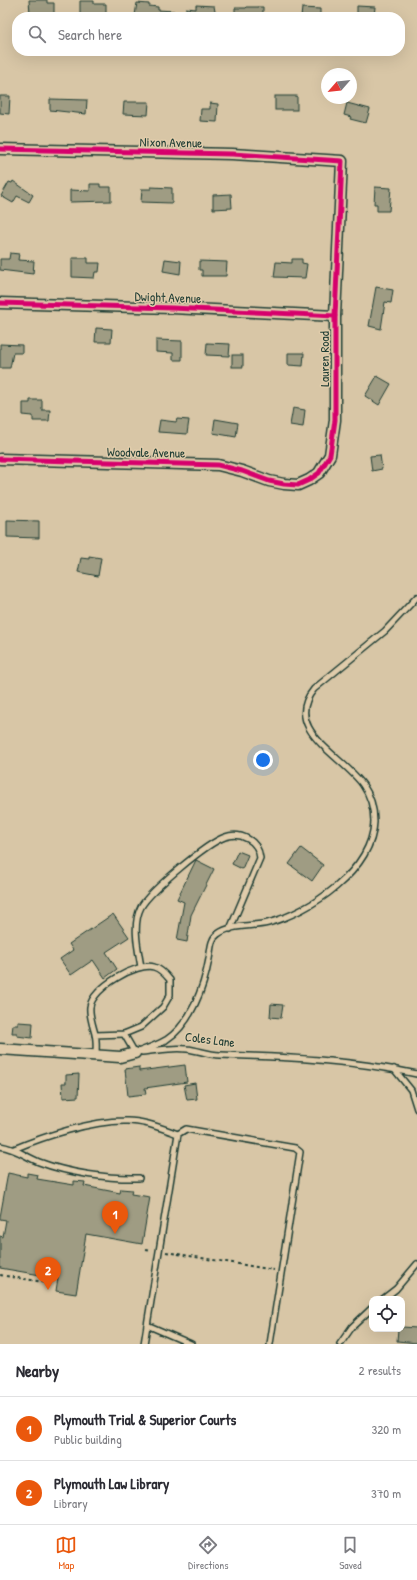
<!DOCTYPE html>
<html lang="en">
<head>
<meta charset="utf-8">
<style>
  :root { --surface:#fff; --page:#f7f7f7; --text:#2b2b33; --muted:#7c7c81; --line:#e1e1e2; --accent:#ea580c }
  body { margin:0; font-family:"Patrick Hand",sans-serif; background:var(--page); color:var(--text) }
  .controls { position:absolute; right:12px; bottom:12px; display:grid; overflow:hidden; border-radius:8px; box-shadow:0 4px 16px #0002 }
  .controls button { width:36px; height:36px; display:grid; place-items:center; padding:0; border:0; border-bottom:1px solid var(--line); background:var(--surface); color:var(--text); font:20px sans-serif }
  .compass { position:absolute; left:321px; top:68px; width:36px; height:36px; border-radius:50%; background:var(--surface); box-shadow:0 4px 16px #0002; rotate:242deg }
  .you { position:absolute; left:263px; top:760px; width:14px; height:14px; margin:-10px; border:3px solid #fff; border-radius:50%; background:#1a73e8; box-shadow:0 0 0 6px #1a73e833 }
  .badge { display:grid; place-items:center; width:26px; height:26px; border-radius:50%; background:var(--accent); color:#fff; font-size:13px; font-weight:700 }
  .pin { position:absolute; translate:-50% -33px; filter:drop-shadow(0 1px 2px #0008) }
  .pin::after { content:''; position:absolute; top:21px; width:14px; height:12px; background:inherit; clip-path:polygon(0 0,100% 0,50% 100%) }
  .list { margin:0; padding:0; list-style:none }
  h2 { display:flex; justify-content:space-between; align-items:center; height:52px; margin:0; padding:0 16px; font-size:17px }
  h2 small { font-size:13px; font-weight:400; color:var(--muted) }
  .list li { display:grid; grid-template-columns:26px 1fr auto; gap:12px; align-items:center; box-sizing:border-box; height:64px; padding:0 16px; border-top:1px solid var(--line) }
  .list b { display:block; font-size:15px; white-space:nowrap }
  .list p { margin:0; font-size:13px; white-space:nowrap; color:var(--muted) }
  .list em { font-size:13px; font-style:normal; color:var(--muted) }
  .icon { flex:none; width:22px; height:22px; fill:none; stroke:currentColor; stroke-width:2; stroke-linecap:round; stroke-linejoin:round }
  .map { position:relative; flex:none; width:417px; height:1344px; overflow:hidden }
  .search { position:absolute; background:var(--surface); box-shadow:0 4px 16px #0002; left:12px; right:12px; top:12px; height:44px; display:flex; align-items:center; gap:10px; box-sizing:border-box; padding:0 14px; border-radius:16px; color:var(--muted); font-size:15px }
  .sheet { height:180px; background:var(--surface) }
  nav { display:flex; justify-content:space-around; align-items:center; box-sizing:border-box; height:56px; border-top:1px solid var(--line); background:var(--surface); font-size:11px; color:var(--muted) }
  nav a { display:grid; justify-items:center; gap:2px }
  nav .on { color:var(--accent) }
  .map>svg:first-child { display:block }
  .building { fill:#9f9c83; stroke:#1f3d34 }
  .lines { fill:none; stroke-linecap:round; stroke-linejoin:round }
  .lane-casing { stroke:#1f3d34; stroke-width:8 }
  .street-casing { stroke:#1f3d34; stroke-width:13 }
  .path { stroke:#1f3d34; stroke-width:2; stroke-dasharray:3 3; stroke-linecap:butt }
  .lane { stroke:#e0ccab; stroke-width:5 }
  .street { stroke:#e0ccab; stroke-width:10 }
  .cycleway-casing { stroke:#e0ccab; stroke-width:8 }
  .cycleway { stroke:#d6006c; stroke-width:5 }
  .labels { text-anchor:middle; stroke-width:3; stroke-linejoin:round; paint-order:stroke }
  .street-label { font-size:13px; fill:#1f3d34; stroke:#e0ccab }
</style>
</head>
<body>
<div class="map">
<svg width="417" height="1344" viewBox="0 0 417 1344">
  <rect width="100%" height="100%" fill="#d8c6a6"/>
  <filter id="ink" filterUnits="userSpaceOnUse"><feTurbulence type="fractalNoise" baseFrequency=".025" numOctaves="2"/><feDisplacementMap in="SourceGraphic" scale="8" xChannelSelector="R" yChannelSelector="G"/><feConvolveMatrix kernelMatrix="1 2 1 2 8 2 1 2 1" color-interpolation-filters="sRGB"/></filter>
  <g filter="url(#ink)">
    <g class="building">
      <path d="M29,0H47V3H54V14H30Z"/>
      <path d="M80,1H94V4H106V17H80Z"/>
      <path d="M137,3L149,4V6L158,7V10L174,11V17H140V15H135Z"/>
      <path d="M196,5L214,6L216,17H185L186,8L196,9Z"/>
      <path d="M357,6L375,7L374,17H357Z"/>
      <path d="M247,7H263V17H235V8H246Z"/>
      <path d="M302,8L320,9V17H301Z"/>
      <path d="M0,96H10L9,114L0,113Z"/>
      <rect x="275" y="96" width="22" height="14"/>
      <path d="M50,99L87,100L86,114L50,110Z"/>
      <path d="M124,102H149L148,115L123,114Z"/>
      <path d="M210,103L218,104L217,122L200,121L201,109H210Z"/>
      <path d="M347,103L370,109L366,123L350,119L351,117L344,115Z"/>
      <path d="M13,181L33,195L29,202L17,196L13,203L1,196L9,182L12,183Z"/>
      <path d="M90,184H100V187H111V201L70,202V190L90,191Z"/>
      <path d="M151,187L172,188V203L141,202L142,189H151Z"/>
      <path d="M375,187L391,188L389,211H377V204H374Z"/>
      <path d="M231,194L232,208L213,209V195Z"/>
      <path d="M10,253L19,254L18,260L34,261L33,274L0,270V259H9Z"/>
      <path d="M72,258H88V263H100L99,272H95L94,278L72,277Z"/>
      <path d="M165,259L181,261L180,274L163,271Z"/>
      <path d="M292,259H302V263L307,264L305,278L274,277L276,262L292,263Z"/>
      <path d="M199,261L227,262L226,276H202V270H199Z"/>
      <path d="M376,287L393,290L391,303L385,302L381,329L369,326Z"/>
      <path d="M96,328L112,329L111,342H95Z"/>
      <path d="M156,340L182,341V360H173V353L156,352Z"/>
      <path d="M207,343L230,344L229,356L206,355Z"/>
      <path d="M0,344L22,345V353H13L10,368H0Z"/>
      <path d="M288,353H304L303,366L288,365Z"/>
      <rect x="232" y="355" width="11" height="12"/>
      <path d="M377,376L391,384L379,405L365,396Z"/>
      <path d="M30,400H42V410H50L49,421H33V416L23,415V403H30Z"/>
      <path d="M293,408L305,410L303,427L290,425Z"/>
      <path d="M177,419L189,420L187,434L158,432L160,420L176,422Z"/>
      <path d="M215,419L238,423L236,437L213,433Z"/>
      <path d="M380,455L382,469L372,471L370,456Z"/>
      <path d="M7,520L39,521V538L7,537Z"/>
      <path d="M89,556L101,558L98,576L78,572L81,558L89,559Z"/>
      <path d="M301,848L323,865L312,881L289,864Z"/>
      <path d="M238,851L248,855L242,869L232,864Z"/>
      <path d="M196,860L214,869L191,915L187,942L177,940L184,902L177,899Z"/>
      <path d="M113,914L129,937L106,952L117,969L105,978L93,960L71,975L60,959L73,950L69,944Z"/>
      <path d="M271,1004L283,1005L281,1018L270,1017Z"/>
      <path d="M18,1022L33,1023L32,1038L17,1036V1033H12L13,1025H18Z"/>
      <path d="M185,1065L187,1082L145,1088L146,1094L128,1096L125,1069L139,1067V1071Z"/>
      <path d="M79,1074L78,1097L63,1098L62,1083H66V1075Z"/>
      <path d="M195,1083L197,1099L187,1100L184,1085Z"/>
      <path d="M8,1173L27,1177V1173L38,1175L37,1179L74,1185V1181L85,1182L84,1186L120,1193L121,1189L132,1190L131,1194L150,1197L142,1244L86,1234L76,1294L56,1291L58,1278L0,1268V1236L3,1237L6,1220L0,1219V1217Z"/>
      <path d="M402,1327L417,1328V1343L397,1341L398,1329H402Z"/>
    </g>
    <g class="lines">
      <defs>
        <g id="lane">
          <path d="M141,967C138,949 132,924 141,907C150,891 207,843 225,837C233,834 241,835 248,839C256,843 259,850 260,858L230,929"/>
          <path d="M124,1034L135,1053"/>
          <path d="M95,1035L124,1034L141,1027L163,1007L170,995V980C166,975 161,969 154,967C137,962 92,988 90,1007C89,1015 93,1026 95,1034C97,1041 96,1048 96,1055"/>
          <path d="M142,1052C157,1051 171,1047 187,1049C198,1050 209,1055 220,1055C286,1057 352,1060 417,1074"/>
          <path d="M135,1053C145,1049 156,1046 166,1040C191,1024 204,987 209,959C211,950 210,939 218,934C231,924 252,927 268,923C310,912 372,871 374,822C374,809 370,795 363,785C343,756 281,729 314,689L385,631L417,597"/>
          <path d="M394,1069L411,1090L417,1109"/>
          <path d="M0,1146C18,1149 24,1156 39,1162C68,1173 109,1179 139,1178"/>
          <path d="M14,1149C45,1136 91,1121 124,1121C142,1120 161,1128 178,1134"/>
          <path d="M383,1299L396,1289L417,1264"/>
          <path d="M147,1325L191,1344"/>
          <path d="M144,1344L178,1134L186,1129L295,1148L300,1152L270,1344"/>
          <path d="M340,1344L352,1327L372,1308"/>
        </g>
        <g id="street">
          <path d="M0,149L232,154L342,161L335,316V420L330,455L319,473L309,480L298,485L284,484L269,481L242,471L218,465L0,459"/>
          <path d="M0,303L172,308L335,316"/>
          <path d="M0,1049L120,1057L135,1053"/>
        </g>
      </defs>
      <use href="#lane" class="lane-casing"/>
      <use href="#street" class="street-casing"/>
      <g class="path">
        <path d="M146,1250L151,1251"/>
        <path d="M166,1252L274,1270"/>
        <path d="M0,1275L49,1283"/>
      </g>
      <use href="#lane" class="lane"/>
      <use href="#street" class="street"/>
      <defs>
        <g id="cycleway">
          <path d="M0,149L232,154L342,161L335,316V420L330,455L319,473L309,480L298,485L284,484L269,481L242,471L218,465L0,459"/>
          <path d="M0,303L172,308L335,316"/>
        </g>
      </defs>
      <use href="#cycleway" class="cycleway-casing"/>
      <use href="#cycleway" class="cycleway"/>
    </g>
  </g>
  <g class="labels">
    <g class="street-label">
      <text transform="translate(171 142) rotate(1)" y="5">Nixon Avenue</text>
      <text transform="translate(168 297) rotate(2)" y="5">Dwight Avenue</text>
      <text transform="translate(324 359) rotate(-90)" y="5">Lauren Road</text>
      <text transform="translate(146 452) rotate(1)" y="5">Woodvale Avenue</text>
      <text transform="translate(210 1039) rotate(7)" y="5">Coles Lane</text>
    </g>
  </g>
</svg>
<div class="controls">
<button><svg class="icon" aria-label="locate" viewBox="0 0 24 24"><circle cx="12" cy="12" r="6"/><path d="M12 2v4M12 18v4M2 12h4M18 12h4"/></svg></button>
</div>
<svg class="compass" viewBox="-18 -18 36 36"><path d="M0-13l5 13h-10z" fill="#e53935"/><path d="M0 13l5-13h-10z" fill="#7c7c81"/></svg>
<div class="you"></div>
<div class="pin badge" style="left:115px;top:1234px">1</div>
<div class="pin badge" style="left:48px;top:1290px">2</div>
<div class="search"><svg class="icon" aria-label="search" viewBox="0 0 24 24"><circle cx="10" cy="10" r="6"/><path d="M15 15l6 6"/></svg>Search here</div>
</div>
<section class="sheet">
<h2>Nearby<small>2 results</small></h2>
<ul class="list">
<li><span class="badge">1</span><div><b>Plymouth Trial &amp; Superior Courts</b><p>Public building</p></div><em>320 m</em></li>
<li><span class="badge">2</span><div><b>Plymouth Law Library</b><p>Library</p></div><em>370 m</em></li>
</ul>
</section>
<nav>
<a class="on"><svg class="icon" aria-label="map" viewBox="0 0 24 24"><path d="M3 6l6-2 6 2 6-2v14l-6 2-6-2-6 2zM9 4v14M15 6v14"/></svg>Map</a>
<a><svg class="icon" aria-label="directions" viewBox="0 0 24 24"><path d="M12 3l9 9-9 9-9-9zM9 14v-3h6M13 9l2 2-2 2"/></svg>Directions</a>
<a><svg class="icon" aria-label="saved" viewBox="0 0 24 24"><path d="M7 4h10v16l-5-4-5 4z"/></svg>Saved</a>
</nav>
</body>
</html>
